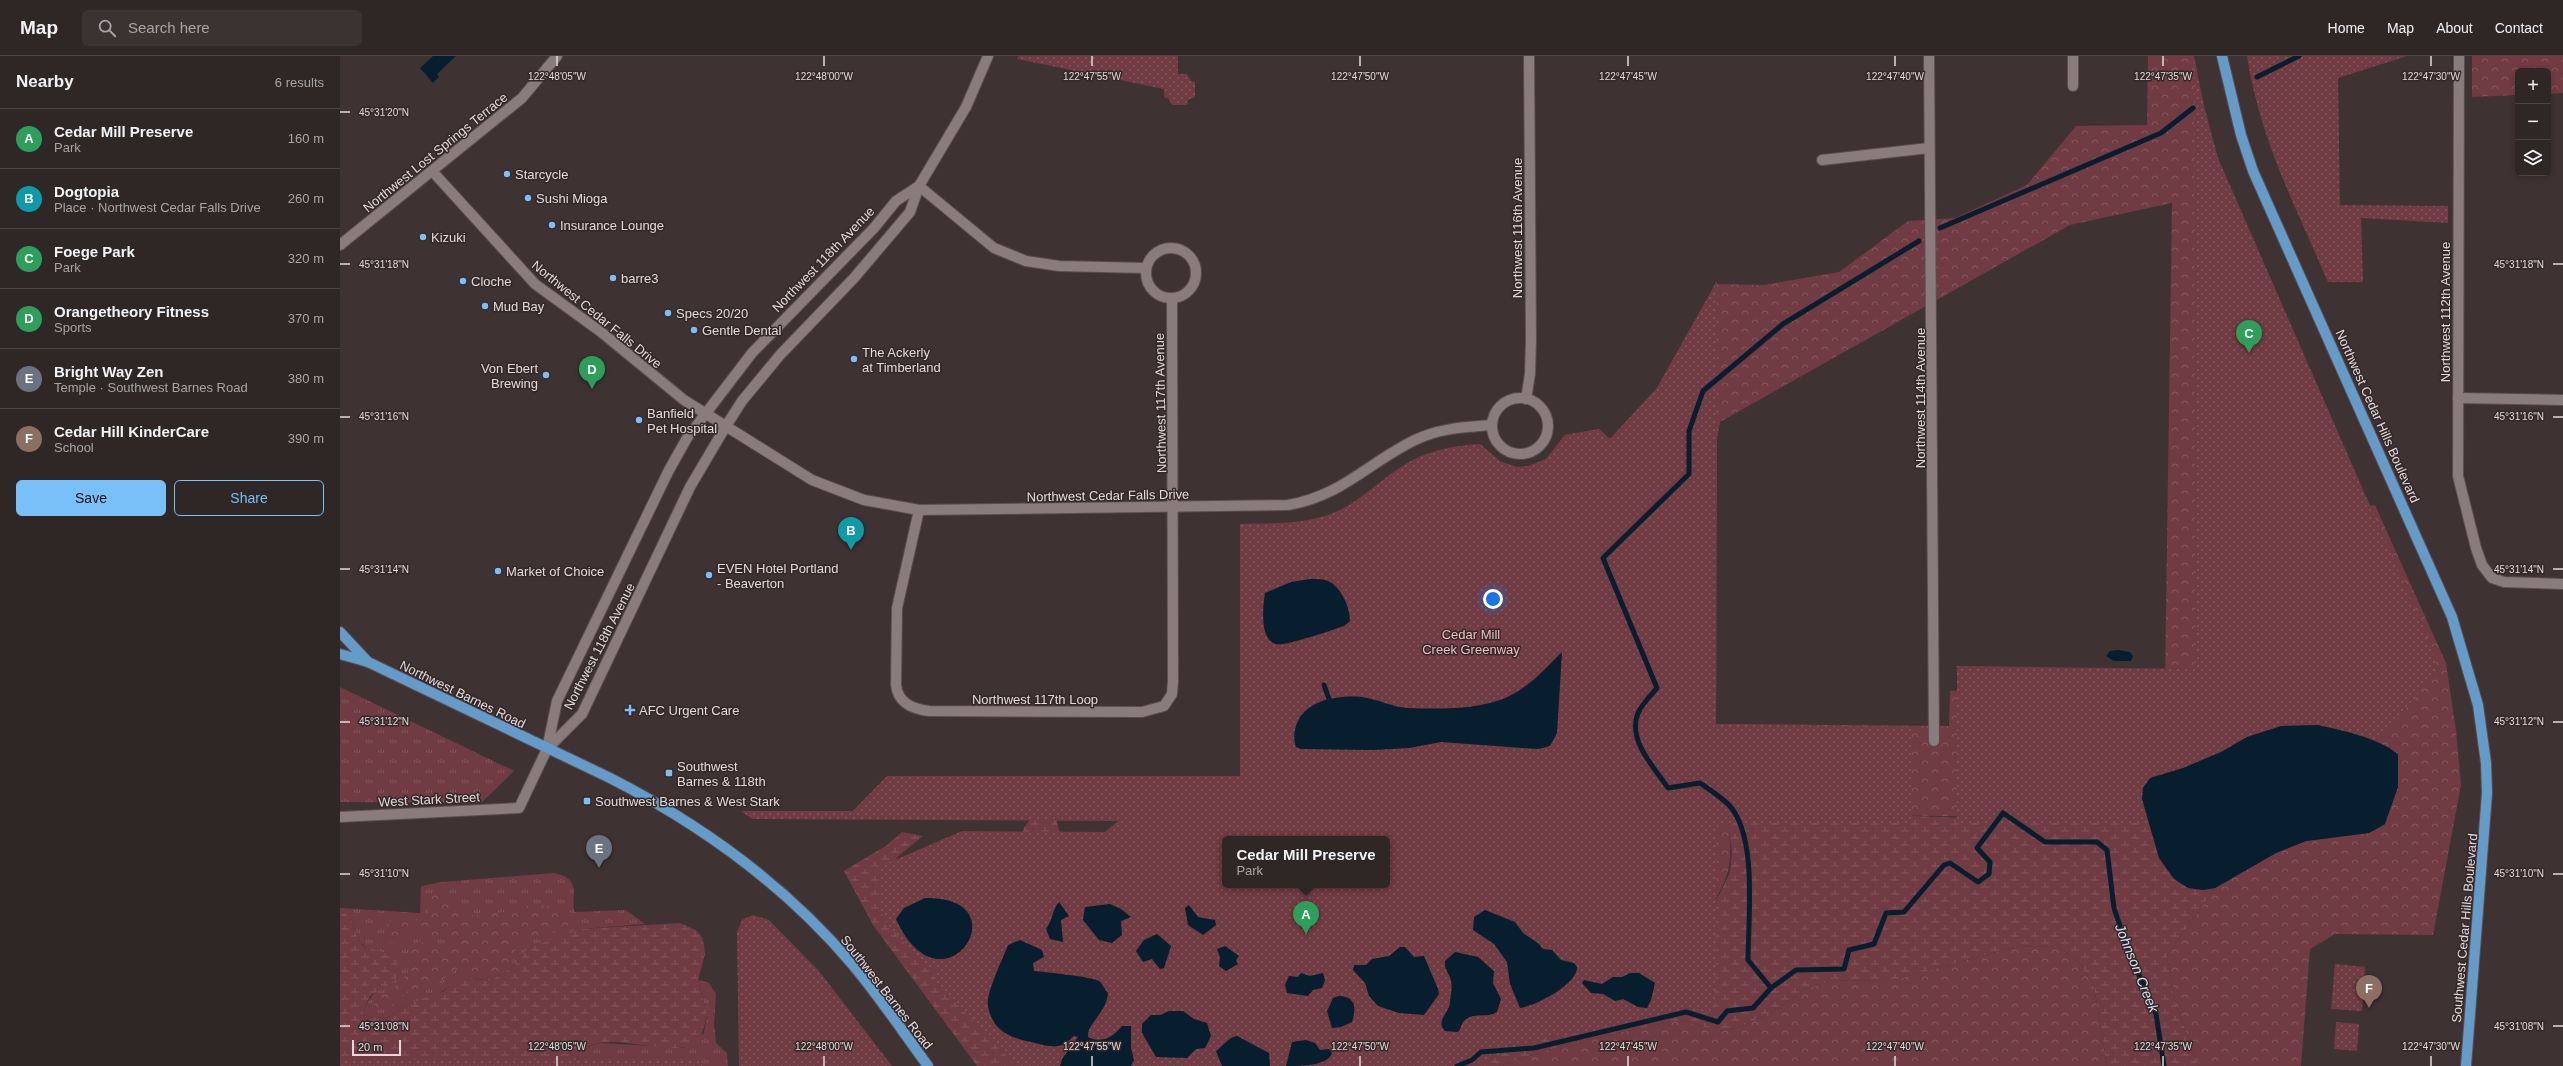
<!DOCTYPE html>
<html lang="en">
<head>
<meta charset="utf-8">
<style>
  :root { --surface:#2f2626; --page:#3b3232; --text:#f1f3f6; --muted:#a7a5a7; --line:#4a4343; --accent:#79bff8 }
  body { margin:0; font-family:Arial,sans-serif; background:var(--page); color:var(--text) }
  .controls { position:absolute; right:12px; top:12px; display:grid; overflow:hidden; border-radius:6px; box-shadow:0 2px 6px #0003 }
  .controls button { width:36px; height:36px; display:grid; place-items:center; padding:0; border:0; border-bottom:1px solid var(--line); background:var(--surface); color:var(--text); font:20px sans-serif }
  .scale { position:absolute; left:12px; bottom:10px; width:49px; box-sizing:border-box; padding-left:4px; border:2px solid #e2d9da; border-top:0; font-size:11px; line-height:14px; white-space:nowrap; color:#e2d9da; -webkit-text-stroke:3px #342829; paint-order:stroke }
  .you { position:absolute; left:1153px; top:543px; width:14px; height:14px; margin:-10px; border:3px solid #fff; border-radius:50%; background:#1a73e8; box-shadow:0 0 0 6px #1a73e833 }
  .badge { display:grid; place-items:center; width:26px; height:26px; border-radius:50%; background:var(--accent); color:#fff; font-size:13px; font-weight:700 }
  .pin { position:absolute; translate:-50% -33px; filter:drop-shadow(0 1px 2px #0008) }
  .pin::after { content:''; position:absolute; top:21px; width:14px; height:12px; background:inherit; clip-path:polygon(0 0,100% 0,50% 100%) }
  .popup { position:absolute; left:882px; top:780px; width:168px; height:52px; box-sizing:border-box; display:grid; place-content:center; border-radius:6px; background:var(--surface); filter:drop-shadow(0 1px 3px #0005); font-size:13px; white-space:nowrap; color:var(--muted) }
  .popup b { font-size:15px; color:var(--text) }
  .popup::after { content:''; position:absolute; left:50%; top:100%; margin-left:-8px; border:8px solid transparent; border-top-color:var(--surface) }
  .list { margin:0; padding:0; list-style:none }
  h2 { display:flex; justify-content:space-between; align-items:center; height:52px; margin:0; padding:0 16px; font-size:17px }
  h2 small { font-size:13px; font-weight:400; color:var(--muted) }
  .list li { display:grid; grid-template-columns:26px 1fr auto; gap:12px; align-items:center; box-sizing:border-box; height:60px; padding:0 16px; border-top:1px solid var(--line) }
  .list b { display:block; font-size:15px; white-space:nowrap }
  .list p { margin:0; font-size:13px; white-space:nowrap; color:var(--muted) }
  .list em { font-size:13px; font-style:normal; color:var(--muted) }
  .actions { display:flex; gap:8px; padding:12px 16px }
  .actions a { flex:1; padding:9px 0; border:1px solid var(--accent); border-radius:6px; text-align:center; font-size:14px; color:var(--accent) }
  .actions .main { background:var(--accent); color:#111 }
  .icon { flex:none; width:22px; height:22px; fill:none; stroke:currentColor; stroke-width:2; stroke-linecap:round; stroke-linejoin:round }
  .map { position:relative; flex:none; width:2223px; height:1010px; overflow:hidden }
  header { display:flex; align-items:center; gap:24px; box-sizing:border-box; height:56px; padding:0 20px; background:var(--surface); border-bottom:1px solid var(--line) }
  header strong { font-size:19px }
  nav { display:flex; gap:22px; margin-inline-start:auto; font-size:14px }
  .search { width:280px; height:36px; background:var(--page); display:flex; align-items:center; gap:10px; box-sizing:border-box; padding:0 14px; border-radius:6px; color:var(--muted); font-size:15px }
  main { display:flex }
  aside { flex:1; background:var(--surface) }
  .map>svg:first-child { display:block }
  .grass { fill:url(#grass-tufts) }
  .forest { fill:url(#forest-crowns); fill-rule:evenodd }
  .wetland { fill:url(#wetland-marsh) }
  .park { fill:url(#park-dots); fill-rule:evenodd }
  .water { fill:#071e2f }
  .lines { fill:none; stroke-linecap:round; stroke-linejoin:round }
  .stream { stroke:#071e2f; stroke-width:5 }
  .minor-casing { stroke:#5a4f50; stroke-width:12 }
  .major-casing { stroke:#5a4f50; stroke-width:12 }
  .minor { stroke:#8a7c7d; stroke-width:10 }
  .major { stroke:#659bc8; stroke-width:10 }
  .ticks { fill:none; stroke:#e2d9da; stroke-width:1.5 }
  .poi-dot { fill:#79bff8; stroke:#342829; stroke-width:1.5 }
  .labels { text-anchor:middle; stroke-width:3; stroke-linejoin:round; paint-order:stroke }
  .street-label { font-size:13px; fill:#e2d9da; stroke:#342829 }
  .poi-label { font-size:13px; fill:#e2d9da; stroke:#342829; text-anchor:start }
  .park-label { font-size:13px; fill:#f0bfc3; stroke:#342829 }
  .water-label { font-size:14px; font-style:italic; fill:#d2e4f3; stroke:#342829 }
  .ticks-label { font-size:10px; text-anchor:middle; fill:#e2d9da; stroke:#342829; stroke-width:3; stroke-linejoin:round; paint-order:stroke }
</style>
</head>
<body>
<header>
<strong>Map</strong>
<div class="search"><svg class="icon" aria-label="search" viewBox="0 0 24 24"><circle cx="10" cy="10" r="6"/><path d="M15 15l6 6"/></svg>Search here</div>
<nav><a>Home</a><a>Map</a><a>About</a><a>Contact</a></nav>
</header>
<main>
<aside>
<h2>Nearby<small>6 results</small></h2>
<ul class="list">
<li><span class="badge" style="background:#2e9e5b">A</span><div><b>Cedar Mill Preserve</b><p>Park</p></div><em>160 m</em></li>
<li><span class="badge" style="background:#0f9aa8">B</span><div><b>Dogtopia</b><p>Place · Northwest Cedar Falls Drive</p></div><em>260 m</em></li>
<li><span class="badge" style="background:#2e9e5b">C</span><div><b>Foege Park</b><p>Park</p></div><em>320 m</em></li>
<li><span class="badge" style="background:#2e9e5b">D</span><div><b>Orangetheory Fitness</b><p>Sports</p></div><em>370 m</em></li>
<li><span class="badge" style="background:#6b7280">E</span><div><b>Bright Way Zen</b><p>Temple · Southwest Barnes Road</p></div><em>380 m</em></li>
<li><span class="badge" style="background:#8d6e63">F</span><div><b>Cedar Hill KinderCare</b><p>School</p></div><em>390 m</em></li>
</ul>
<div class="actions"><a class="main">Save</a><a>Share</a></div>
</aside>
<div class="map">
<svg width="2223" height="1010" viewBox="0 0 2223 1010">
  <defs>
    <pattern id="grass-tufts" width="24" height="20" patternUnits="userSpaceOnUse"><rect width="24" height="20" fill="#703b42"/><path d="M3 7l-1-3M5 7V3M7 7l1-3M15 17l-1-3M17 17v-4M19 17l1-3" fill="none" stroke="#84575d"/></pattern>
    <pattern id="forest-crowns" width="20" height="18" patternUnits="userSpaceOnUse"><rect width="20" height="18" fill="#703b42"/><path d="M2 6a3 3 0 1 1 6 0M12 15a3 3 0 1 1 6 0" fill="none" stroke="#84575d"/></pattern>
    <pattern id="wetland-marsh" width="20" height="14" patternUnits="userSpaceOnUse"><rect width="20" height="14" fill="#703b42"/><path d="M1 5h8M5 5V1M11 12h8M15 12V8" fill="none" stroke="#84575d"/></pattern>
    <pattern id="park-dots" width="8" height="8" patternUnits="userSpaceOnUse"><rect width="8" height="8" fill="#703b42"/><path d="M2 2h.1M6 6h.1" fill="none" stroke="#84575d" stroke-width="1.8" stroke-linecap="round"/></pattern>
  </defs>
  <rect width="100%" height="100%" fill="#3f3233"/>
  <g class="grass">
    <path d="M0,631L174,715L141,747L0,746Z"/>
    <path d="M214,817C245,823 229,844 235,856L286,854L305,868L242,873L185,896L173,911L150,925L133,922L109,931L94,940L68,948L49,961L35,962L23,959C28,941 34,936 50,928L46,897C19,894 18,885 11,861L0,855V852L80,857L81,830L102,826Z"/>
    <path d="M358,924L369,927L376,938L374,968L376,987L387,997L388,1010H240L237,999L243,992L260,987L344,992L364,977L367,959Z"/>
  </g>
  <g class="forest">
    <path d="M1808,0H1854L1878,121L1914,183L1866,212L1971,454L2035,449L2106,607L2116,674L2121,729L2093,879L1995,878L1970,893L1961,1010H1859L1836,949L1827,900L1875,832L1936,797L1966,785L2029,777L2045,768L1542,759L1389,777C1394,813 1385,830 1365,859L1176,425L1206,403L1225,379L1259,373L1270,383L1317,332L1377,225V228L1424,229L1499,216L1568,165L1615,162L1687,129L1736,70L1807,69ZM1832,147L1825,623L1610,635L1609,670L1376,668L1377,384L1380,366L1730,169Z"/>
    <path d="M2132,0H2223V37L2208,38V15H2178V39L2132,41Z"/>
    <path d="M101,835L114,854L126,860L164,856L197,848L211,851L230,863V866L225,874L178,885L172,907L162,917L147,921L128,917L119,911L98,927L68,935L51,951L32,955L35,943C45,938 70,923 69,910C69,907 67,903 67,901L73,890L81,885L89,891L113,888L111,883L84,881L80,870H70L67,882L58,887L48,886L45,876L48,867L55,861L84,865C92,857 86,843 95,836Z"/>
    <path d="M1678,890L1719,891L1740,907L1754,931L1767,1010H1158L1234,986L1340,964L1379,975L1400,971L1432,956L1464,934L1489,925L1554,924Z"/>
  </g>
  <g class="wetland">
    <path d="M1810,722L1863,834L1875,832L1827,900L1836,949L1859,1010H1767L1754,931L1740,907L1719,891L1678,890L1554,924L1489,925L1464,934L1432,956L1400,971L1379,975L1340,964L1234,986L1158,1010H637L533,869L504,815L547,789L562,776L583,780L556,802L564,812L679,787L684,772L693,759L714,753L719,774L733,795L885,829H1047V783L1036,779L1365,859L1379,839L1390,816L1392,796L1389,777L1396,762L1542,759L1627,762Z"/>
    <path d="M0,855L11,861C23,904 23,885 54,901L61,915C58,919 55,924 51,927C34,942 31,929 23,959L35,962L49,961L68,948L102,936L124,921L150,925L173,911L185,896L193,890L242,873L340,867L356,874L362,881L364,889L365,898L358,924L367,959L360,985C328,1007 265,967 237,999L238,1007L0,1010Z"/>
  </g>
  <g class="park">
    <path d="M679,0H838V18H847L851,25L855,26V41L848,44L847,49H832L828,42L824,41V33L677,3Z"/>
    <path d="M1907,0H2067L1998,22L2000,149L2108,150V167L2021,162L2023,226H1988C1956,152 1919,81 1907,0Z"/>
    <path d="M1854,2L1860,35L1878,102L2087,580L2096,605V617L2036,687V767H1617V610L1856,613Z"/>
    <path d="M1377,225L1376,668L1572,671V767H1377L1375,955L1202,983L1128,1010H676L592,921L598,916L593,911L589,913L585,912L543,862L539,847L541,810L622,775L765,776L778,765L412,763L401,755H513L547,720H900V468C933,467 971,469 1002,453C1024,441 1043,422 1064,409C1088,394 1112,390 1140,388L1160,405L1177,411L1188,410L1206,403L1225,379L1259,373L1270,383L1317,332ZM885,783H1047V829H885Z"/>
    <path d="M413,859L429,864L479,915L552,1010H399L397,876L402,864Z"/>
    <path d="M1995,908L2025,911L2022,955L1991,953Z"/>
    <path d="M1996,966L2019,968L2017,995L1994,993Z"/>
    <path d="M0,1003L362,1004V1010H0Z"/>
  </g>
  <g class="water">
    <path d="M93,0H116L97,18L99,21L93,27L80,12Z"/>
    <path d="M970,523C976,523 983,523 988,525C1001,531 1010,551 1010,565L1004,570C992,574 944,591 936,588C919,584 923,550 925,537L951,526Z"/>
    <path d="M1778,594L1790,596L1793,600L1791,605H1774L1766,600L1770,595Z"/>
    <path d="M1222,596L1217,677L1210,690L1198,693L1101,686L1069,692L1033,694L961,693L956,691C953,682 954,673 958,665C968,643 1001,639 1022,641C1037,643 1052,651 1067,652C1097,653 1131,654 1160,644C1186,635 1204,614 1222,596Z"/>
    <path d="M1978,669C2004,675 2036,681 2058,698V731L2045,768L2029,777L1966,785L1936,797L1875,832L1863,834L1848,832L1834,823L1819,802L1802,743L1803,732L1810,722L1843,712L1881,696L1907,681L1941,670Z"/>
    <path d="M585,842C685,840 602,965 556,863L564,852Z"/>
    <path d="M719,846L729,860L721,864L723,886L710,883L706,873C713,864 712,854 719,846Z"/>
    <path d="M770,848L781,853L791,861L781,865L782,879L772,887L759,884L743,864L745,851Z"/>
    <path d="M849,849L858,861L875,864L876,869L863,879L848,869L845,852Z"/>
    <path d="M1145,854L1175,866L1183,877L1198,887L1203,893L1212,894L1221,904L1234,907L1237,911C1238,928 1196,950 1180,952L1170,928L1167,906L1154,888L1133,874L1134,861Z"/>
    <path d="M817,878L831,890L824,912L820,913L812,903L803,906L796,895L804,884Z"/>
    <path d="M680,884L702,894L704,901L693,907L694,915C705,916 753,921 759,925C762,927 765,934 768,937C767,956 746,969 748,981C762,988 773,981 782,970H791V992L794,1004L791,1010H720L722,1003L738,981L734,980C731,982 726,988 722,989C713,992 703,989 695,987C672,982 653,977 648,950C646,936 663,903 668,889Z"/>
    <path d="M885,890L899,900L896,904L898,908L886,915L879,910L880,901L877,893Z"/>
    <path d="M1060,891H1065L1074,901L1084,900L1098,933L1099,938L1084,959L1059,957L1038,950L1029,940L1025,927L1013,914L1014,909H1026L1032,903L1049,900Z"/>
    <path d="M1115,896L1138,901L1154,915L1153,927L1161,943L1157,956C1147,963 1133,955 1124,965C1121,968 1121,973 1118,976L1105,975C1095,965 1109,957 1110,947C1110,941 1113,932 1111,925C1110,918 1104,914 1105,905Z"/>
    <path d="M961,917L970,920L983,917L985,924L982,932L973,934L968,940L947,937L945,929L949,920L958,921Z"/>
    <path d="M1290,917H1299L1315,927L1311,944L1307,952L1298,951L1283,943L1275,945L1263,938L1251,937L1242,927L1244,924L1262,928L1273,921H1282Z"/>
    <path d="M998,940C1015,940 1017,951 1012,966L1001,971L992,972L987,955L993,942Z"/>
    <path d="M829,955H843L854,963L867,967L871,980L865,992L856,993L847,1002L816,1001L802,977V968L811,959H820Z"/>
    <path d="M897,980L929,997L930,1010H882L876,995C883,990 889,981 897,980Z"/>
    <path d="M966,984L975,987L980,994L989,993L992,997C988,1010 961,1010 946,1010L952,986Z"/>
  </g>
  <g class="lines">
    <g class="stream">
      <path d="M1917,21L1959,0"/>
      <path d="M1600,172L1821,77L1853,52"/>
      <path d="M984,629L989,643"/>
      <path d="M1431,932L1408,904C1408,864 1418,780 1389,749C1381,741 1370,734 1360,727L1328,732C1314,711 1287,684 1298,657C1302,648 1311,639 1317,632L1263,502L1349,418V375L1363,335L1443,268L1579,185"/>
      <path d="M1117,1010L1132,1004L1141,996L1194,992L1346,956L1378,966L1387,955L1413,952L1431,932L1456,914L1504,913L1509,894L1534,888L1546,857L1564,856L1604,809L1610,807L1638,826L1649,818L1650,806L1637,792L1663,757L1705,786H1757L1767,794L1774,852L1788,894L1816,958L1824,1010"/>
    </g>
    <defs>
      <g id="minor">
        <path d="M1589,0L1594,685"/>
        <path d="M1733,0V30"/>
        <path d="M2119,0L2118,420L2136,492L2142,509L2152,522L2164,526L2223,528"/>
        <path d="M1482,104L1589,92"/>
        <path d="M93,116L195,228L261,276L344,344L472,424L524,444L579,454L948,449C1002,440 1029,406 1075,384C1099,372 1126,371 1152,369"/>
        <path d="M579,130L654,192L686,205L719,210L805,212"/>
        <path d="M0,189L182,42L217,0"/>
        <circle cx="831" cy="217" r="25"/>
        <path d="M2118,342L2223,344"/>
        <circle cx="1180" cy="370" r="28"/>
        <path d="M1186,343L1190,318L1191,284L1189,0"/>
        <path d="M579,454L557,552L556,629C558,647 572,653 589,655L802,656L824,650L832,638L833,625L832,242"/>
        <path d="M207,693L242,658L350,431L386,370L402,345L440,299L514,222L570,156L579,130L626,51L648,0"/>
        <path d="M0,761L179,752L207,693L217,645L329,414L347,382L412,297L534,172L556,145L579,130"/>
      </g>
      <g id="major">
        <path d="M1882,0L1901,79L1913,115L2112,561L2138,649L2146,707L2147,737L2126,1010"/>
        <path d="M0,576L28,606"/>
        <path d="M0,598L28,606L270,722C362,769 445,829 512,908C539,940 563,976 588,1010"/>
      </g>
    </defs>
    <use href="#minor" class="minor-casing"/>
    <use href="#major" class="major-casing"/>
    <use href="#minor" class="minor"/>
    <use href="#major" class="major"/>
  </g>
  <path class="ticks" d="M217,0V10M484,0V10M752,0V10M1020,0V10M1288,0V10M1555,0V10M1823,0V10M2091,0V10M0,56H10M0,208H10M2213,208H2223M0,361H10M2213,361H2223M0,513H10M2213,513H2223M0,666H10M2213,666H2223M0,818H10M2213,818H2223M0,970H10M2213,970H2223M217,1000V1010M484,1000V1010M752,1000V1010M1020,1000V1010M1288,1000V1010M1555,1000V1010M1823,1000V1010M2091,1000V1010"/>
  <g class="poi-dot">
    <circle cx="167" cy="118" r="4"/>
    <circle cx="188" cy="142" r="4"/>
    <circle cx="212" cy="169" r="4"/>
    <circle cx="83" cy="181" r="4"/>
    <circle cx="273" cy="222" r="4"/>
    <circle cx="123" cy="225" r="4"/>
    <circle cx="145" cy="250" r="4"/>
    <circle cx="328" cy="257" r="4"/>
    <circle cx="354" cy="274" r="4"/>
    <circle cx="514" cy="303" r="4"/>
    <circle cx="206" cy="319" r="4"/>
    <circle cx="299" cy="364" r="4"/>
    <circle cx="158" cy="515" r="4"/>
    <circle cx="369" cy="519" r="4"/>
    <path d="M288 648h4v4h4v4h-4v4h-4v-4h-4v-4h4z"/>
    <rect x="325" y="713" width="8" height="8" rx="2"/>
    <rect x="243" y="741" width="8" height="8" rx="2"/>
  </g>
  <g class="labels">
    <g class="street-label">
      <text transform="translate(95 96) rotate(-39)" y="5">Northwest Lost Springs Terrace</text>
      <text transform="translate(1177 172) rotate(-90)" y="5">Northwest 116th Avenue</text>
      <text transform="translate(483 203) rotate(-46)" y="5">Northwest 118th Avenue</text>
      <text transform="translate(2105 256) rotate(-90)" y="5">Northwest 112th Avenue</text>
      <text transform="translate(257 258) rotate(39)" y="5">Northwest Cedar Falls Drive</text>
      <text transform="translate(1580 342) rotate(-90)" y="5">Northwest 114th Avenue</text>
      <text transform="translate(820 347) rotate(-91)" y="5">Northwest 117th Avenue</text>
      <text transform="translate(2038 360) rotate(66)" y="5">Northwest Cedar Hills Boulevard</text>
      <text transform="translate(768 439) rotate(-1)" y="5">Northwest Cedar Falls Drive</text>
      <text transform="translate(259 590) rotate(-63)" y="5">Northwest 118th Avenue</text>
      <text transform="translate(123 638) rotate(26)" y="5">Northwest Barnes Road</text>
      <text x="695" y="648">Northwest 117th Loop</text>
      <text transform="translate(89 743) rotate(-3)" y="5">West Stark Street</text>
      <text transform="translate(2124 872) rotate(-85)" y="5">Southwest Cedar Hills Boulevard</text>
      <text transform="translate(547 936) rotate(52)" y="5">Southwest Barnes Road</text>
    </g>
    <g class="poi-label">
      <text x="175" y="123">Starcycle</text>
      <text x="196" y="147">Sushi Mioga</text>
      <text x="220" y="174">Insurance Lounge</text>
      <text x="91" y="186">Kizuki</text>
      <text x="281" y="227">barre3</text>
      <text x="131" y="230">Cloche</text>
      <text x="153" y="255">Mud Bay</text>
      <text x="336" y="262">Specs 20/20</text>
      <text x="362" y="279">Gentle Dental</text>
      <text x="522" y="301">The Ackerly<tspan x="522" dy="15">at Timberland</tspan></text>
      <text x="198" y="317" text-anchor="end">Von Ebert<tspan x="198" dy="15">Brewing</tspan></text>
      <text x="307" y="362">Banfield<tspan x="307" dy="15">Pet Hospital</tspan></text>
      <text x="377" y="517">EVEN Hotel Portland<tspan x="377" dy="15">- Beaverton</tspan></text>
      <text x="166" y="520">Market of Choice</text>
      <text x="299" y="659">AFC Urgent Care</text>
      <text x="337" y="715">Southwest<tspan x="337" dy="15">Barnes &amp; 118th</tspan></text>
      <text x="255" y="750">Southwest Barnes &amp; West Stark</text>
    </g>
    <g class="park-label">
      <text x="1131" y="583">Cedar Mill<tspan x="1131" dy="15">Creek Greenway</tspan></text>
    </g>
    <g class="water-label">
      <text transform="translate(1797 912) rotate(68)" y="5">Johnson Creek</text>
    </g>
  </g>
  <g class="ticks-label">
    <text x="217" y="24">122°48'05"W</text>
    <text x="484" y="24">122°48'00"W</text>
    <text x="752" y="24">122°47'55"W</text>
    <text x="1020" y="24">122°47'50"W</text>
    <text x="1288" y="24">122°47'45"W</text>
    <text x="1555" y="24">122°47'40"W</text>
    <text x="1823" y="24">122°47'35"W</text>
    <text x="2091" y="24">122°47'30"W</text>
    <text x="44" y="60">45°31'20"N</text>
    <text x="44" y="212">45°31'18"N</text>
    <text x="2179" y="212">45°31'18"N</text>
    <text x="44" y="364">45°31'16"N</text>
    <text x="2179" y="364">45°31'16"N</text>
    <text x="44" y="517">45°31'14"N</text>
    <text x="2179" y="517">45°31'14"N</text>
    <text x="44" y="669">45°31'12"N</text>
    <text x="2179" y="669">45°31'12"N</text>
    <text x="44" y="821">45°31'10"N</text>
    <text x="2179" y="821">45°31'10"N</text>
    <text x="44" y="974">45°31'08"N</text>
    <text x="2179" y="974">45°31'08"N</text>
    <text x="217" y="994">122°48'05"W</text>
    <text x="484" y="994">122°48'00"W</text>
    <text x="752" y="994">122°47'55"W</text>
    <text x="1020" y="994">122°47'50"W</text>
    <text x="1288" y="994">122°47'45"W</text>
    <text x="1555" y="994">122°47'40"W</text>
    <text x="1823" y="994">122°47'35"W</text>
    <text x="2091" y="994">122°47'30"W</text>
  </g>
</svg>
<div class="controls">
<button>+</button>
<button>−</button>
<button><svg class="icon" aria-label="layers" viewBox="0 0 24 24"><path d="M12 4l9 5-9 5-9-5zM3 14l9 5 9-5"/></svg></button>
</div>
<div class="scale">20 m</div>
<div class="you"></div>
<div class="pin badge" style="left:966px;top:878px;background:#2e9e5b">A</div>
<div class="popup"><b>Cedar Mill Preserve</b>Park</div>
<div class="pin badge" style="left:511px;top:494px;background:#0f9aa8">B</div>
<div class="pin badge" style="left:1909px;top:297px;background:#2e9e5b">C</div>
<div class="pin badge" style="left:252px;top:333px;background:#2e9e5b">D</div>
<div class="pin badge" style="left:259px;top:812px;background:#6b7280">E</div>
<div class="pin badge" style="left:2029px;top:952px;background:#8d6e63">F</div>
</div>
</main>
</body>
</html>
